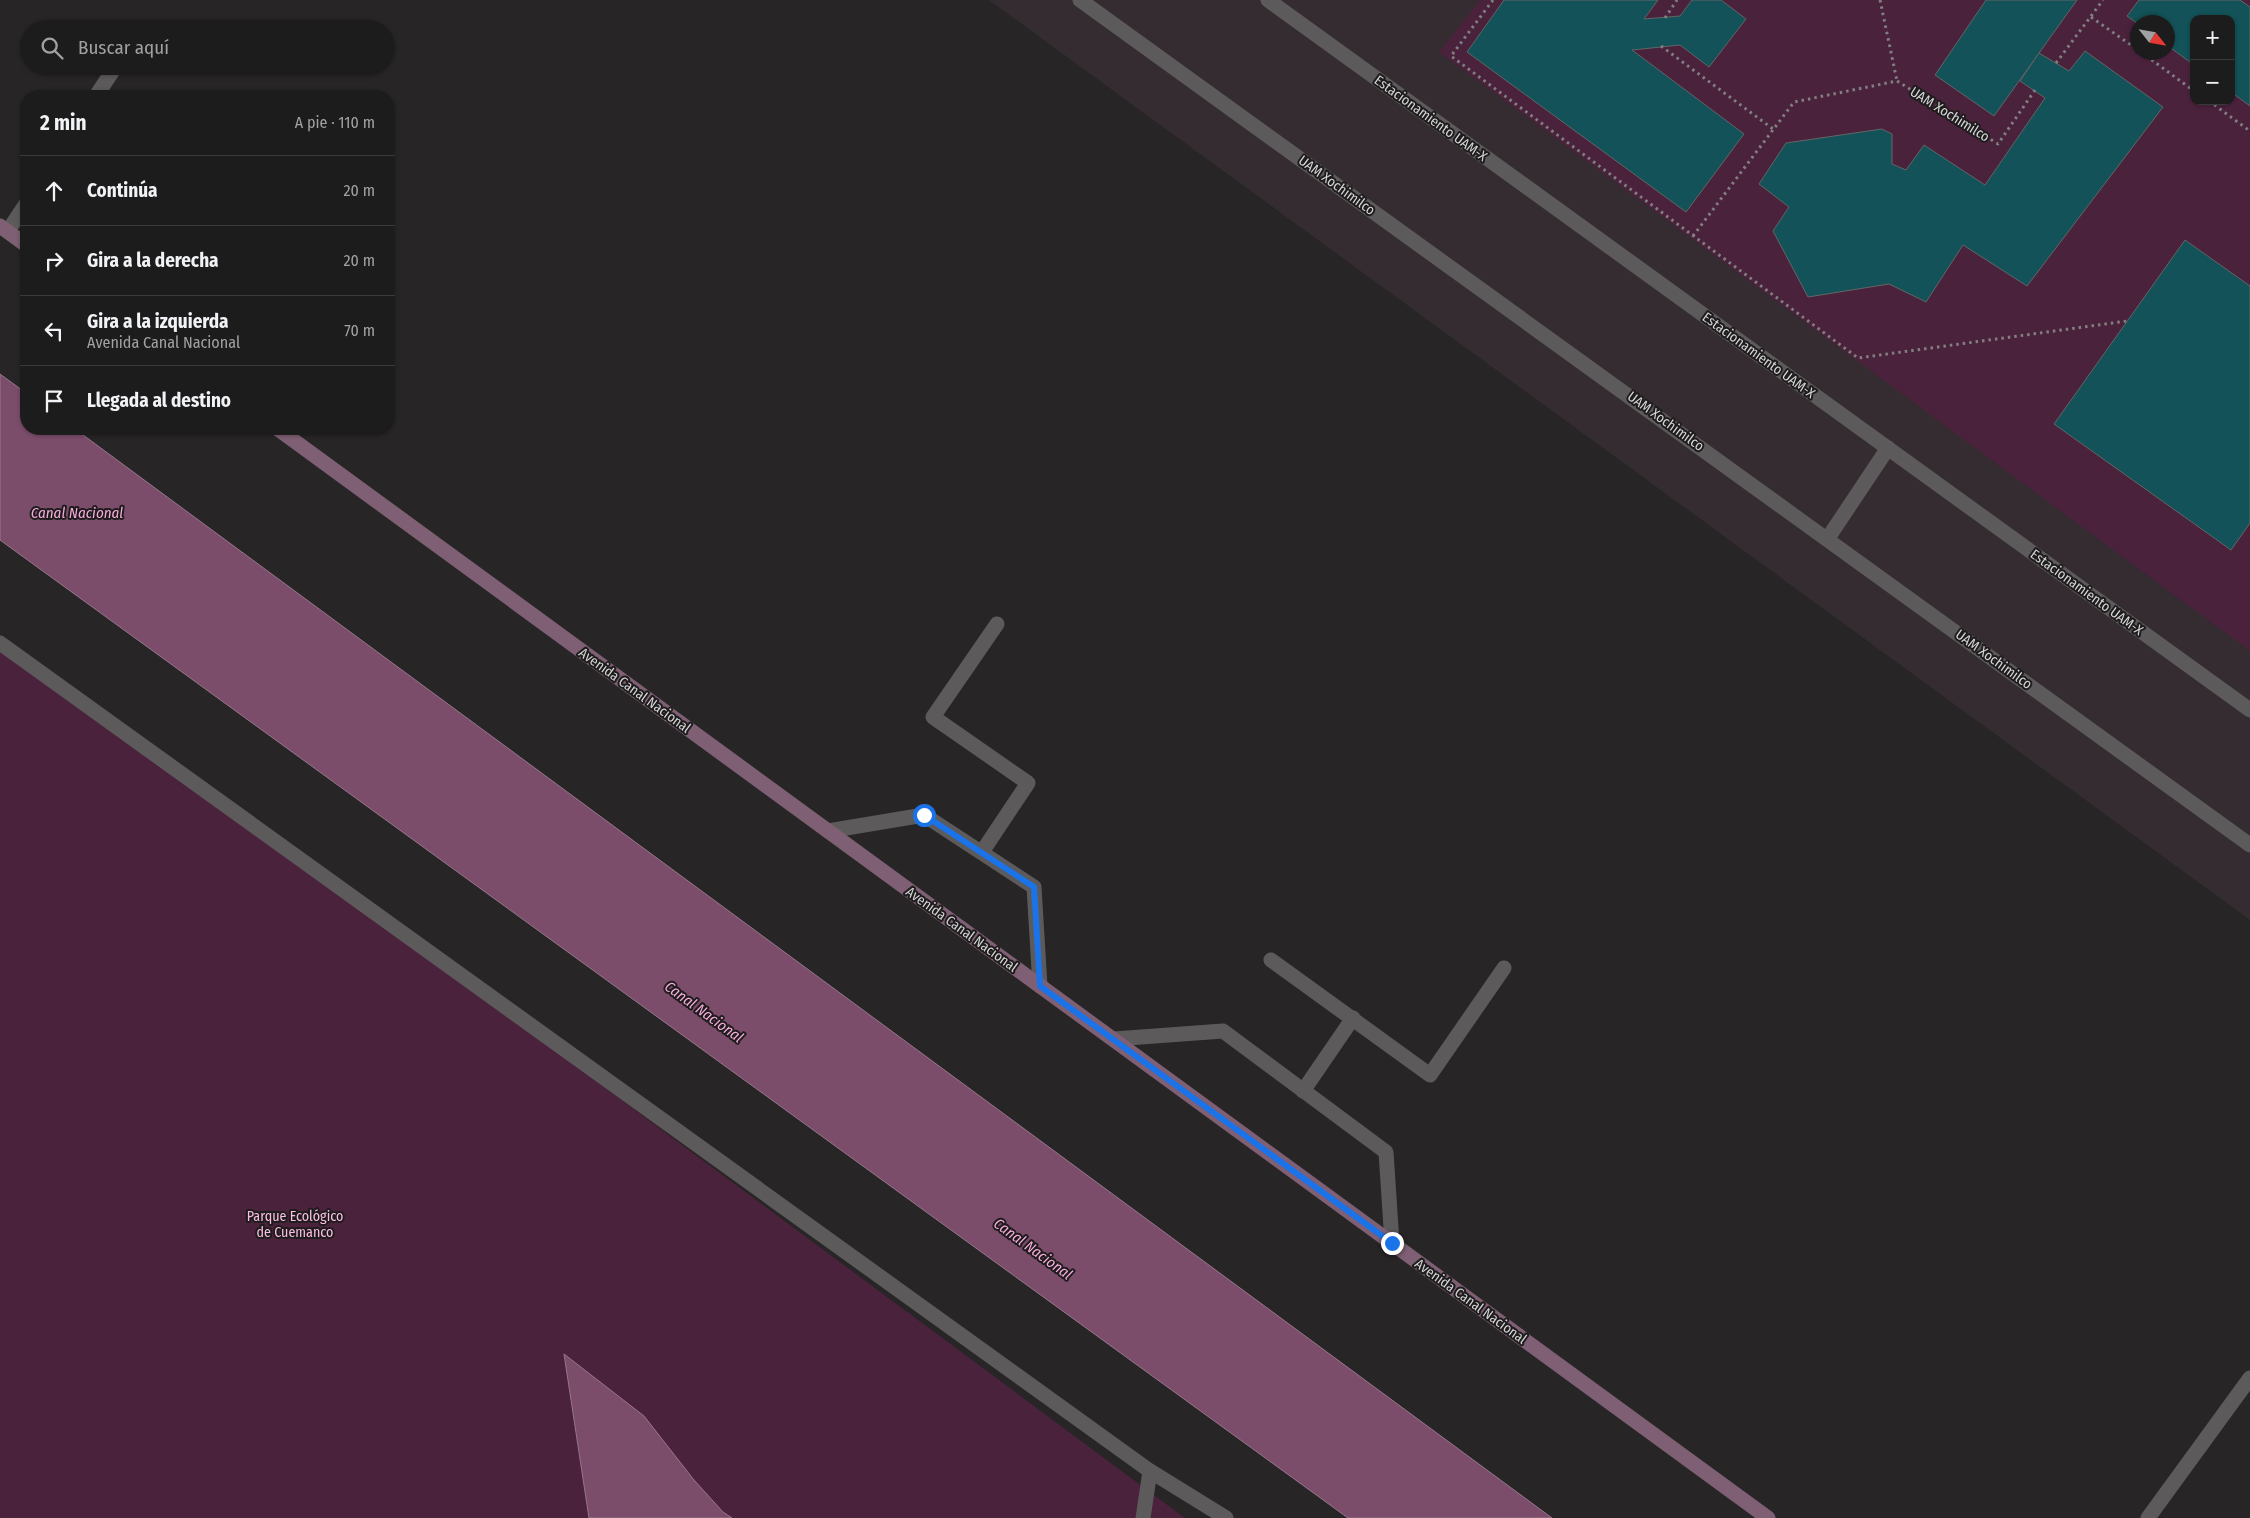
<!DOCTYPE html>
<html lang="es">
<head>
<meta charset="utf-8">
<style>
  :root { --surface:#1d1c1c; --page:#252525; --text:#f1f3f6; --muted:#a0a1a3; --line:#3b3a3b }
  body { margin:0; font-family:"Fira Sans Condensed",sans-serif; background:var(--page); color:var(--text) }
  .controls { position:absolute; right:15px; top:15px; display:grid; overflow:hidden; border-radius:10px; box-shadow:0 1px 4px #0004 }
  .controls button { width:45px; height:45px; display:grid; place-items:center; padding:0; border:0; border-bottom:1px solid var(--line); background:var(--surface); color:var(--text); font:25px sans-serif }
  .compass { position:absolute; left:2130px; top:15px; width:45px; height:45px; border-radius:50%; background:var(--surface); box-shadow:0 1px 4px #0004; rotate:121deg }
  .stop { position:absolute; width:15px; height:15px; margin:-11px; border:4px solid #1a73e8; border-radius:50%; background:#fff }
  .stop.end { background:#1a73e8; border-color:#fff; box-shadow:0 1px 5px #0008 }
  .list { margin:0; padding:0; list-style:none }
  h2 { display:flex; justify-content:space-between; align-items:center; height:65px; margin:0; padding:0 20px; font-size:21px }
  h2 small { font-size:16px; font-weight:400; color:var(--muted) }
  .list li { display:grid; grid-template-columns:32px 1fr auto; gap:15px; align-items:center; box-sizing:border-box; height:70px; padding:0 20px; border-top:1px solid var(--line) }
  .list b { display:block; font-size:19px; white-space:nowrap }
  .list p { margin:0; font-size:16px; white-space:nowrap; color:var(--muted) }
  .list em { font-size:16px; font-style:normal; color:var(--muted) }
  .icon { flex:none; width:28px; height:28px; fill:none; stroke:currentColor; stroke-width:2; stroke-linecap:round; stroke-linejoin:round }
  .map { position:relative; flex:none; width:2250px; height:1518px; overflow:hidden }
  .search { position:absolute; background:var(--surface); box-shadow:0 1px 4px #0004; left:20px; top:20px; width:375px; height:55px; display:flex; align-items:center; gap:12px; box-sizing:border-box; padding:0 18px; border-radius:28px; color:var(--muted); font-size:19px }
  .panel { position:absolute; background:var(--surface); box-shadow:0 1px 4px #0004; left:20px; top:90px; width:375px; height:345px; border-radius:20px }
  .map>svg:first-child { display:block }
  .built { fill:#342c30; fill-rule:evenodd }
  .green { fill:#4a223c; fill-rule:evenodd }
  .water { fill:#7c4d6b; stroke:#97768b }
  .building { fill:#135258; stroke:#626666 }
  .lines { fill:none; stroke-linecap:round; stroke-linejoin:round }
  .path { stroke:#817f80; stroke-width:3; stroke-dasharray:2.5 4; stroke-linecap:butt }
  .lane { stroke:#5d5a5c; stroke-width:15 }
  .secondary { stroke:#7e5f73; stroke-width:15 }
  .route { stroke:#1a73e8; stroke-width:6 }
  .labels { text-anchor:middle; stroke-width:4; stroke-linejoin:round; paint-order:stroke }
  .street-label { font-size:14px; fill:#d6d5d6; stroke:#1e1c1d }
  .park-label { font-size:14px; fill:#fcbee4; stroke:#1e1c1d }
  .water-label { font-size:15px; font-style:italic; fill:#f8acdc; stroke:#1e1c1d }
</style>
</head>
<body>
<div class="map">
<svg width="2250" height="1518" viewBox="0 0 2250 1518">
  <rect width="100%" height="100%" fill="#272526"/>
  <path class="built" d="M989,0H2250V920ZM2194,19H2231V101H2194ZM2138,22H2168V52H2138Z"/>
  <g class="green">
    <path d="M1480,0H2250V651L1439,52ZM2194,19H2231V101H2194ZM2138,22H2168V52H2138Z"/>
    <path d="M0,639L1185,1518H0Z"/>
  </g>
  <g class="water">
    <path d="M0,374L26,393V429H75L1552,1518H1348L0,540Z"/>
    <path d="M564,1354L644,1416L694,1480L723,1512L732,1518H589Z"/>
  </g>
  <g class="building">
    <path d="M1504,0H1658L1644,19L1680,16L1692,0H1721L1746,19L1709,67L1680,45L1632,50L1744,134L1686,212L1467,52Z"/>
    <path d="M1986,0H2077L1994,116L1935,75Z"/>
    <path d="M2139,0H2240L2250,7V106L2231,92V19H2194V65L2168,46V22H2138V24L2127,16Z"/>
    <path d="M2085,51L2163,107L2027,286L1963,245L1926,302L1889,284L1808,297L1773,231L1789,207L1759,184L1786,143L1882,129L1892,134V164L1906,170L1924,145L1985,185L2045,98L2020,81L2039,53L2069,71Z"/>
    <path d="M2185,240L2250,286V523L2231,550L2054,424Z"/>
  </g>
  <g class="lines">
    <g class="path">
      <path d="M1493,0L1451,56L1858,358L2127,321"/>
      <path d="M1880,0L1897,81"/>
      <path d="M2091,17L2138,50"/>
      <path d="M1665,18L1677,0"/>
      <path d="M1661,46L1773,129"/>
      <path d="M2141,52L2194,91"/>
      <path d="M2056,63L2103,0"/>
      <path d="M2209,101L2250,131"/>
      <path d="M1693,236L1794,102L1897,81L1998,144L2035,90"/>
    </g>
    <g class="lane">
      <path d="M1080,0L2250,845"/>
      <path d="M1268,0L2250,710"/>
      <path d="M96,96L116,66"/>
      <path d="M8,231L26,204"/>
      <path d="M1828,538L1888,448"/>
      <path d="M0,643L1150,1471L1143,1518"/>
      <path d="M828,831L924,815L1034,887L1040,986"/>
      <path d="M982,852L1028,783L933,717L997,624"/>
      <path d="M1271,960L1430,1075L1504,968"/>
      <path d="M1114,1039L1223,1031L1386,1152L1392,1243"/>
      <path d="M1303,1091L1353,1018"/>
      <path d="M1150,1471L1226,1518"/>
      <path d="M2148,1518L2250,1378"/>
    </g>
    <g class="secondary">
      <path d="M0,226L26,245"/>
      <path d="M278,429L1768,1518"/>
    </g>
  </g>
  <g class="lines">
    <path class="route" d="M924,815L1034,887L1040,986L1392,1243"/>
  </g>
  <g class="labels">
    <g class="street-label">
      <text transform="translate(1950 114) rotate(32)" y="5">UAM Xochimilco</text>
      <text transform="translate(1431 118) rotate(36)" y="5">Estacionamiento UAM-X</text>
      <text transform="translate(1337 185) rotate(36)" y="5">UAM Xochimilco</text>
      <text transform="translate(1759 355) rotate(36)" y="5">Estacionamiento UAM-X</text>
      <text transform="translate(1666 421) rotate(36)" y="5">UAM Xochimilco</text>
      <text transform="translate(2087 592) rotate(36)" y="5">Estacionamiento UAM-X</text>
      <text transform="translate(1994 659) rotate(36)" y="5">UAM Xochimilco</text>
      <text transform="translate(635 690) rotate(36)" y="5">Avenida Canal Nacional</text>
      <text transform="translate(962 929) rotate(36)" y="5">Avenida Canal Nacional</text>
      <text transform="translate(1471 1301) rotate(36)" y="5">Avenida Canal Nacional</text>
    </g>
    <g class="park-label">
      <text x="295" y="1221">Parque Ecológico<tspan x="295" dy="16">de Cuemanco</tspan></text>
    </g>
    <g class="water-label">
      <text x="77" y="518">Canal Nacional</text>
      <text transform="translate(704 1012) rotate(36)" y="5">Canal Nacional</text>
      <text transform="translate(1033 1249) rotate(36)" y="5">Canal Nacional</text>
    </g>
  </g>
</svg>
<div class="controls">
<button>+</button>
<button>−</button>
</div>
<svg class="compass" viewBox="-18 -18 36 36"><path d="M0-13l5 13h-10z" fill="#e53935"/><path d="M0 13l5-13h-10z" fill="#a0a1a3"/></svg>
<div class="stop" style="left:924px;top:815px"></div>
<div class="stop end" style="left:1392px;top:1243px"></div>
<div class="search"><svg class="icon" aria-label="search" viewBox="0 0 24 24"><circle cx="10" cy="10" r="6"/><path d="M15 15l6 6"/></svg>Buscar aquí</div>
<section class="panel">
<h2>2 min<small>A pie · 110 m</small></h2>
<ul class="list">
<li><svg class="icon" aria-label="ahead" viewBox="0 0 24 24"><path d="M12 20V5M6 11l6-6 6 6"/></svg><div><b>Continúa</b></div><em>20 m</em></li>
<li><svg class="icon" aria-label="right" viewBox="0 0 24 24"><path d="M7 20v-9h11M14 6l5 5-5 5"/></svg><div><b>Gira a la derecha</b></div><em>20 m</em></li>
<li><svg class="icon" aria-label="left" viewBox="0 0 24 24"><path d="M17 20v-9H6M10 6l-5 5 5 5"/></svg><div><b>Gira a la izquierda</b><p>Avenida Canal Nacional</p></div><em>70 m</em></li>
<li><svg class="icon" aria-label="arrive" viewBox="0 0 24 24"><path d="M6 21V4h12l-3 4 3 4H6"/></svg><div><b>Llegada al destino</b></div></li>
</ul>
</section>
</div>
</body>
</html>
